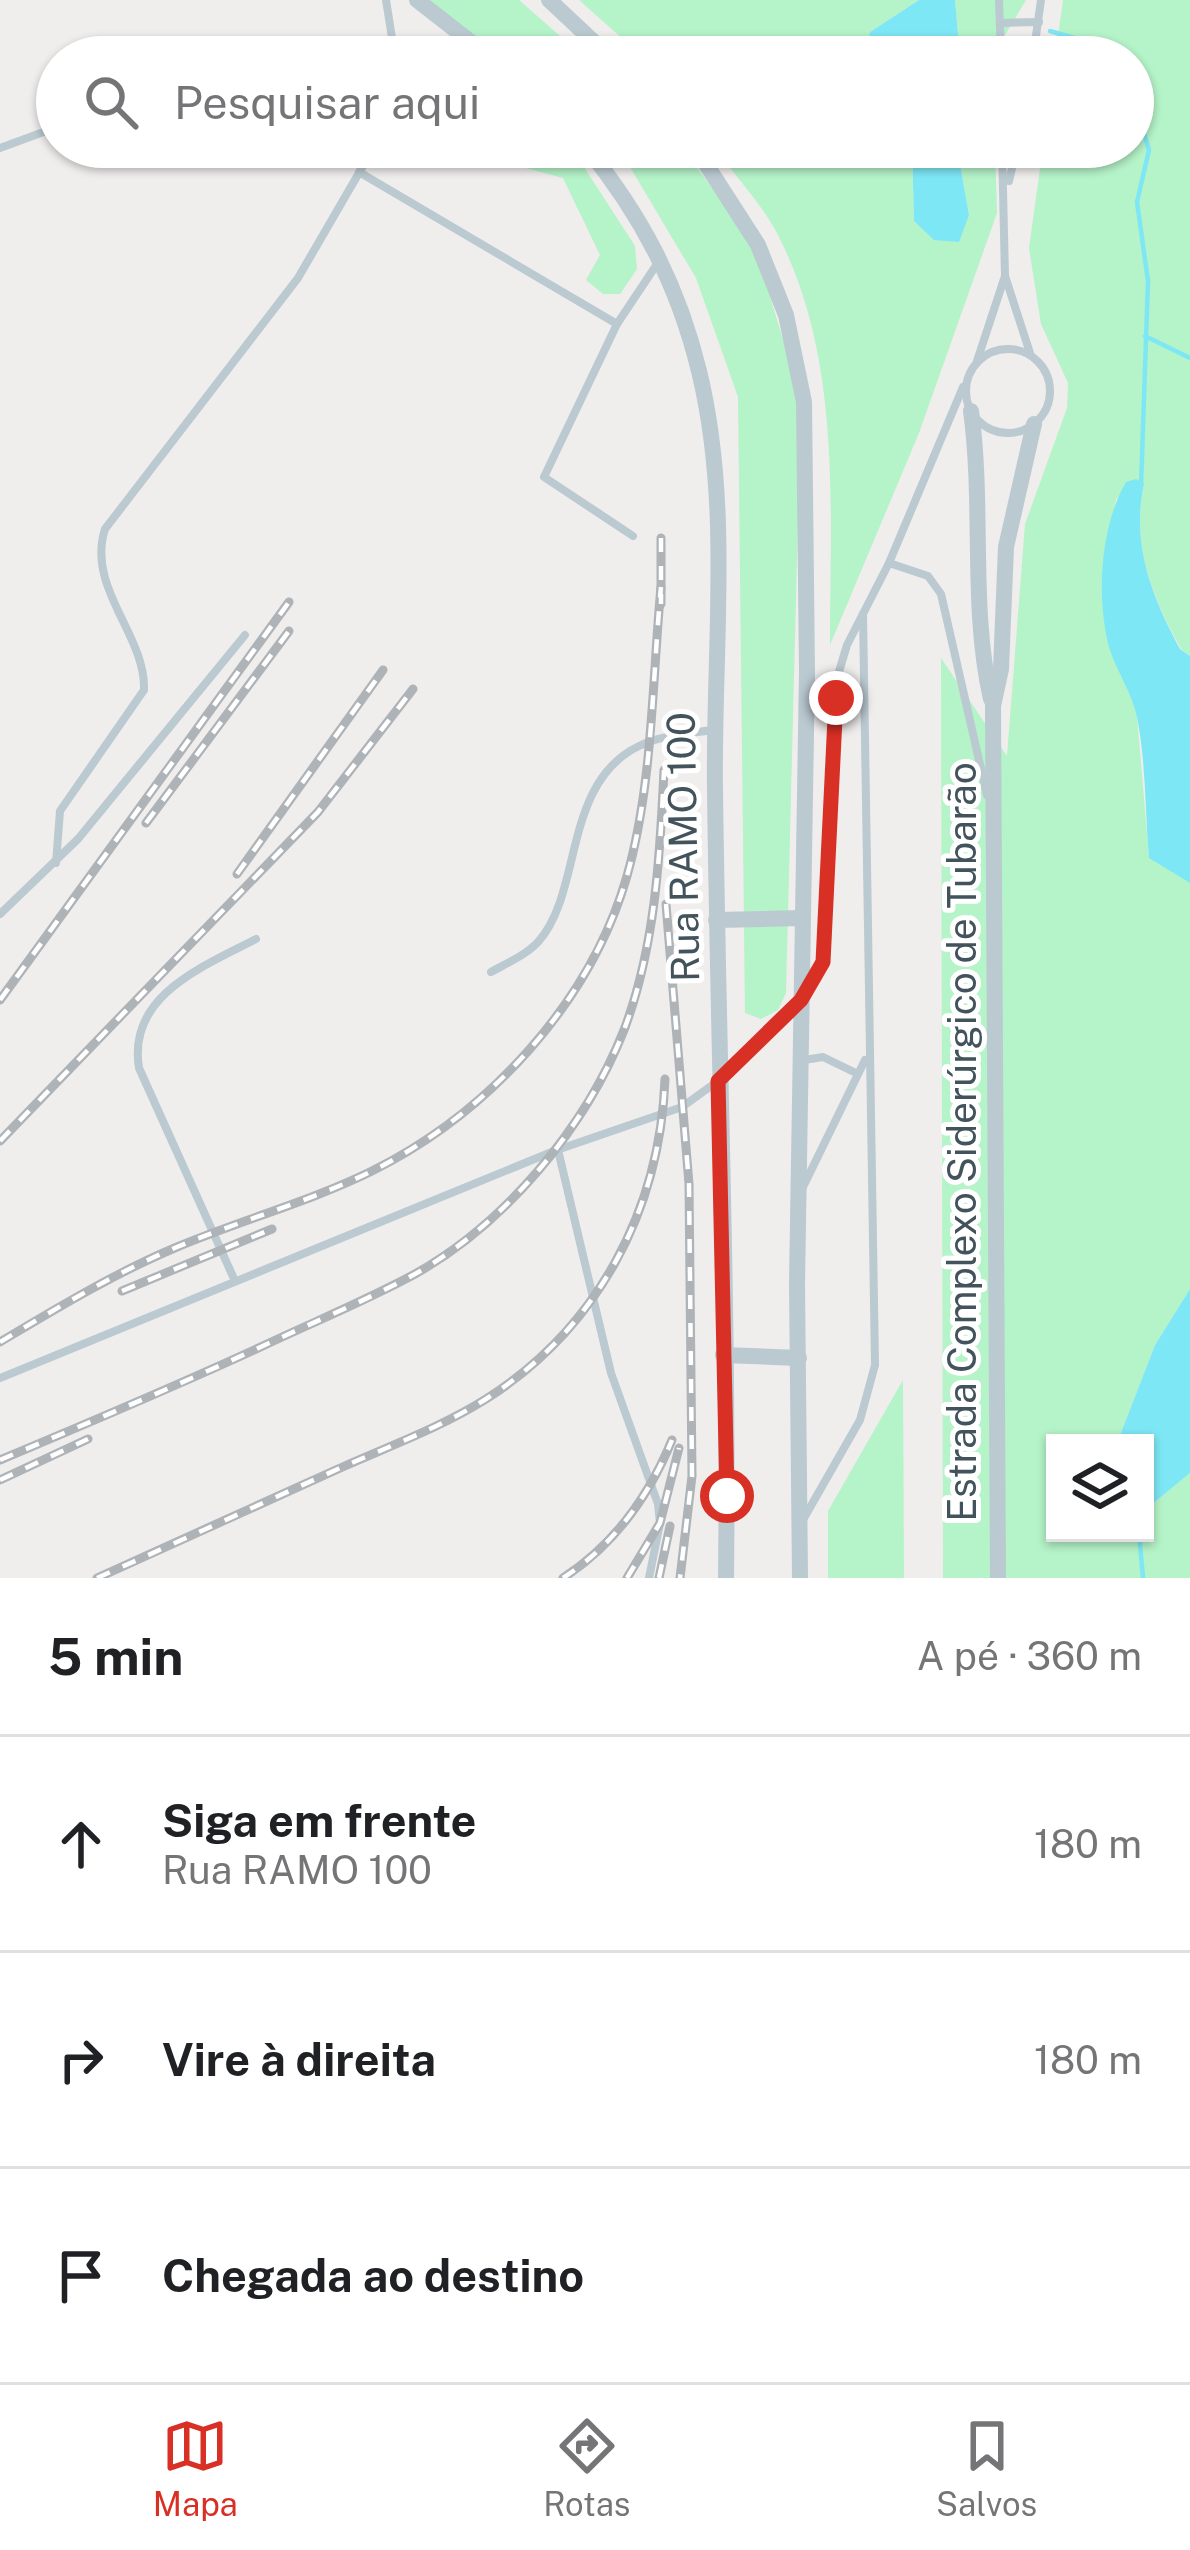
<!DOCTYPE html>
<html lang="pt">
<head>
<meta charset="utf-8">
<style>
  :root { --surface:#fff; --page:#f6f6f6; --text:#202124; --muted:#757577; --line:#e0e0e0; --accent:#d93025 }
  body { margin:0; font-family:"Public Sans",sans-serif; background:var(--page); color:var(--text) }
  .controls { position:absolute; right:36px; bottom:36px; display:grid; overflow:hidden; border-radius:0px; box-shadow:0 3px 9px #0004 }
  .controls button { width:108px; height:108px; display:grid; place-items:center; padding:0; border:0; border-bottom:3px solid var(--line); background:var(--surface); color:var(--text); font:60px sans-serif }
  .stop { position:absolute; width:36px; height:36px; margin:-27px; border:9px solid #d93025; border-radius:50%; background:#fff }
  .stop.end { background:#d93025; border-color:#fff; box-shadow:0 3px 12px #0008 }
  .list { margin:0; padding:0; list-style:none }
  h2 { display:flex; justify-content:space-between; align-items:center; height:156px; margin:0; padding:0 48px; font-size:51px }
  h2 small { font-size:39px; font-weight:400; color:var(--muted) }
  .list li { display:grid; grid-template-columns:78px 1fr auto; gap:36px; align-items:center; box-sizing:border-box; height:216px; padding:0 48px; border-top:3px solid var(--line) }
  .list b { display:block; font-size:45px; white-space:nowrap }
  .list p { margin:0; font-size:39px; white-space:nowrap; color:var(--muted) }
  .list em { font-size:39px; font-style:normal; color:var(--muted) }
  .icon { flex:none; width:66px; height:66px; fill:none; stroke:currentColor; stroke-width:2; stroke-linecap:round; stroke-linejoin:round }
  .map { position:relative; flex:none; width:1190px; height:1578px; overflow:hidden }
  .search { position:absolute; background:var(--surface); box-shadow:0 3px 9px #0004; left:36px; right:36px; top:36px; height:132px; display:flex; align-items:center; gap:30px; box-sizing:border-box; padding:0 42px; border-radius:66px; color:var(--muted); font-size:45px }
  .sheet { height:804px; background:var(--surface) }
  nav { display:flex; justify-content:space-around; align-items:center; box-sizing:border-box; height:168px; border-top:3px solid var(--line); background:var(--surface); font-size:33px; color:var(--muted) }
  nav a { display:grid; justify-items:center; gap:6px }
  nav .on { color:var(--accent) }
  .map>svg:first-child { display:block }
  .green { fill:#b5f3c8 }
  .water { fill:#7ee7f5 }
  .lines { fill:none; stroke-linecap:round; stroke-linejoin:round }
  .stream { stroke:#7ee7f5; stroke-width:4.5 }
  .lane { stroke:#bbc9d1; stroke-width:8 }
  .street { stroke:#bbc9d1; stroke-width:16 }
  .rail-casing { stroke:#aeb3b8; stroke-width:9 }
  .rail { stroke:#fff; stroke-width:4.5; stroke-dasharray:14; stroke-linecap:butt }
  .route { stroke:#d93025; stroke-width:15 }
  .labels { text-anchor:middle; stroke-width:10; stroke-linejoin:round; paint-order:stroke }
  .street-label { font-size:39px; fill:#43535c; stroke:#fff }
</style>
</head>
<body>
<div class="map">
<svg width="1190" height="1578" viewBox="0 0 1190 1578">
  <rect width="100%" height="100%" fill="#f0eded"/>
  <g class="green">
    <path d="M430,0H519L584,57H500Z"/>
    <path d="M579,0H919L870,32L862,57H643Z"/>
    <path d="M955,0H1026L992,57H960Z"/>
    <path d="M1063,0H1190V656L1181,649C1152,596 1131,545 1144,484L1116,499L1104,568L1137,716L1149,857L1190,883V1289L1155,1345L1117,1443H1055V1533H1145V1510L1190,1473V1578H943L941,658L1007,756L1025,524L1067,408L1068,383L1041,324L1029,248L1043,147H1133V57H1055Z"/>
    <path d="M532,147H571L635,246L637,269L620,294H603L586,280L600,255L563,178L522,167Z"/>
    <path d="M607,147H682L755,247L801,399L786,993L778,1010L761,1019L745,1013L738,397L696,278L630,167Z"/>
    <path d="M714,147H912L914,221L969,215L957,147H995L997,213L919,433L830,645C830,509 842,362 779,237C763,205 735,176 714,147Z"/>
    <path d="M903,1380L904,1578H828V1511Z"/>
  </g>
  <g class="water">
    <path d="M919,0H955L960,57H862L870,32Z"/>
    <path d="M912,147H957L969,215L959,242L934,240L914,221Z"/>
    <path d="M1136,479L1144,484C1131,545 1152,596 1180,649L1190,656V883L1149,858C1145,812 1146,762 1137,717C1132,692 1116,671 1109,647C1096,597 1100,527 1126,482Z"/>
    <path d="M1190,1289V1473L1145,1510V1443H1117L1155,1345Z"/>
  </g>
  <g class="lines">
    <g class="stream">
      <path d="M1050,31L1085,41L1113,57"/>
      <path d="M1133,96L1149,150L1137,202L1148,281L1141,486"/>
      <path d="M1145,336L1190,358"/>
      <path d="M1139,1533L1143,1578"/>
    </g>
    <g class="lane">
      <path d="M386,0L395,57"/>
      <path d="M999,0L1001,57"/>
      <path d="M1001,23L1039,22"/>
      <path d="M1033,57L1041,0"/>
      <path d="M0,148L57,127"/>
      <path d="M359,172L617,324L544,477L633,536"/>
      <path d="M1009,181L1017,147"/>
      <path d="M1005,276L1030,353"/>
      <path d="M617,324L659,261"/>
      <circle cx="1008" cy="391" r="42"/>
      <path d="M977,361L1005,276L1002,147"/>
      <path d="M889,563L963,387"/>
      <path d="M56,863L60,811L144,690C146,635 86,588 105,529L298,278L374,147"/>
      <path d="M0,914L78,839L245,635"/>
      <path d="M491,972C507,963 526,955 538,942C583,893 562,783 639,746C661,735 688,734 712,730"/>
      <path d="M806,993L817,978L827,941L838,675L847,645L889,563L928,576L941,594L987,795"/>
      <path d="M804,1060L823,1057L858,1074"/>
      <path d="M558,1150L611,1373L658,1504L660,1523L649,1578"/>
      <path d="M803,1187L865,1060"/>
      <path d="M235,1281L139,1068C127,996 202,967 256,939"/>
      <path d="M0,1378L554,1151L682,1107L718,1081L797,1004"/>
      <path d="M804,1518L860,1420L875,1365L863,614"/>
    </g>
    <g class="street">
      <path d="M417,0L490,57"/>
      <path d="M549,0L610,57"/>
      <path d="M586,147C642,216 678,285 699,371C732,506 713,651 715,788C718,1051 729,1315 726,1578"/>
      <path d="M695,147L758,245L786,315L804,402L807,672L797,1284L800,1578"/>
      <path d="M971,411C984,506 970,608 991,699"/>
      <path d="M716,920L802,918"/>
      <path d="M723,1355L799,1358"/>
      <path d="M998,1578L993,706L1001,669L1006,547L1034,424"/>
    </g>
    <defs>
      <g id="rail">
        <path d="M661,538V604"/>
        <path d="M146,823L289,631"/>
        <path d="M237,874L383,670"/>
        <path d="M666,904L689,1184L692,1476L680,1578"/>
        <path d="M0,1000L289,602"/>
        <path d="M0,1141L318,812L413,689"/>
        <path d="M122,1291L272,1229"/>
        <path d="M0,1342C57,1308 115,1273 177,1247C241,1220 309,1202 372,1171C489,1113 591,1002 627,876C653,784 652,681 661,587"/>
        <path d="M0,1460C90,1422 179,1385 267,1344C316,1321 367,1300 415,1274C506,1223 586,1127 624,1030C655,948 660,857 664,770"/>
        <path d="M0,1480L88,1439"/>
        <path d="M97,1578C178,1542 258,1505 338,1469C387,1447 440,1428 486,1399C598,1328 660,1210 665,1079"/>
        <path d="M563,1578C614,1545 649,1496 672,1440"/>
        <path d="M627,1578L660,1523L679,1448"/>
        <path d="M659,1578L670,1526"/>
      </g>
    </defs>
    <use href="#rail" class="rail-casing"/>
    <use href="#rail" class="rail"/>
  </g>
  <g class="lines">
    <path class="route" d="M727,1496L718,1081L801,1000L823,962L836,698"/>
  </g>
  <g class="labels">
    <g class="street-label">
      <text transform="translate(683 847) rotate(-91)" y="14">Rua RAMO 100</text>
      <text transform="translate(962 1142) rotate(-90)" y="14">Estrada Complexo Siderúrgico de Tubarão</text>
    </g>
  </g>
</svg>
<div class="controls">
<button><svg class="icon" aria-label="layers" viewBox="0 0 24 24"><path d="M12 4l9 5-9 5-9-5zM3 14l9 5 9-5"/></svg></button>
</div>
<div class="stop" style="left:727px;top:1496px"></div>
<div class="stop end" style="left:836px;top:698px"></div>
<div class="search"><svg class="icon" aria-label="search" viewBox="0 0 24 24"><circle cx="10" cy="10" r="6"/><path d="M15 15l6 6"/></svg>Pesquisar aqui</div>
</div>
<section class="sheet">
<h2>5 min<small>A pé · 360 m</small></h2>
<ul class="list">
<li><svg class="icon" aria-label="ahead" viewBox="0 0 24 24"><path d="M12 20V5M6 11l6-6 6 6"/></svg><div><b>Siga em frente</b><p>Rua RAMO 100</p></div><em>180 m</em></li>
<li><svg class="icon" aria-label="right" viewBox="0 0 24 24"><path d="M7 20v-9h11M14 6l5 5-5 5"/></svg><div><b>Vire à direita</b></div><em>180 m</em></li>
<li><svg class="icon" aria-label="arrive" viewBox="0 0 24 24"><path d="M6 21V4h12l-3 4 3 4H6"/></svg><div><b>Chegada ao destino</b></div></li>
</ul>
</section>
<nav>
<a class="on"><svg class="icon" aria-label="map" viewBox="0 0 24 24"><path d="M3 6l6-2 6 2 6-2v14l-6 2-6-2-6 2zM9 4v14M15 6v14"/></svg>Mapa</a>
<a><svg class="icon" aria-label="directions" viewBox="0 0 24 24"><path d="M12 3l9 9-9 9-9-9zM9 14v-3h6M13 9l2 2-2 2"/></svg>Rotas</a>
<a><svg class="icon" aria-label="saved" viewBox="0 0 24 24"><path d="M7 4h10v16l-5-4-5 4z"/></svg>Salvos</a>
</nav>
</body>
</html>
